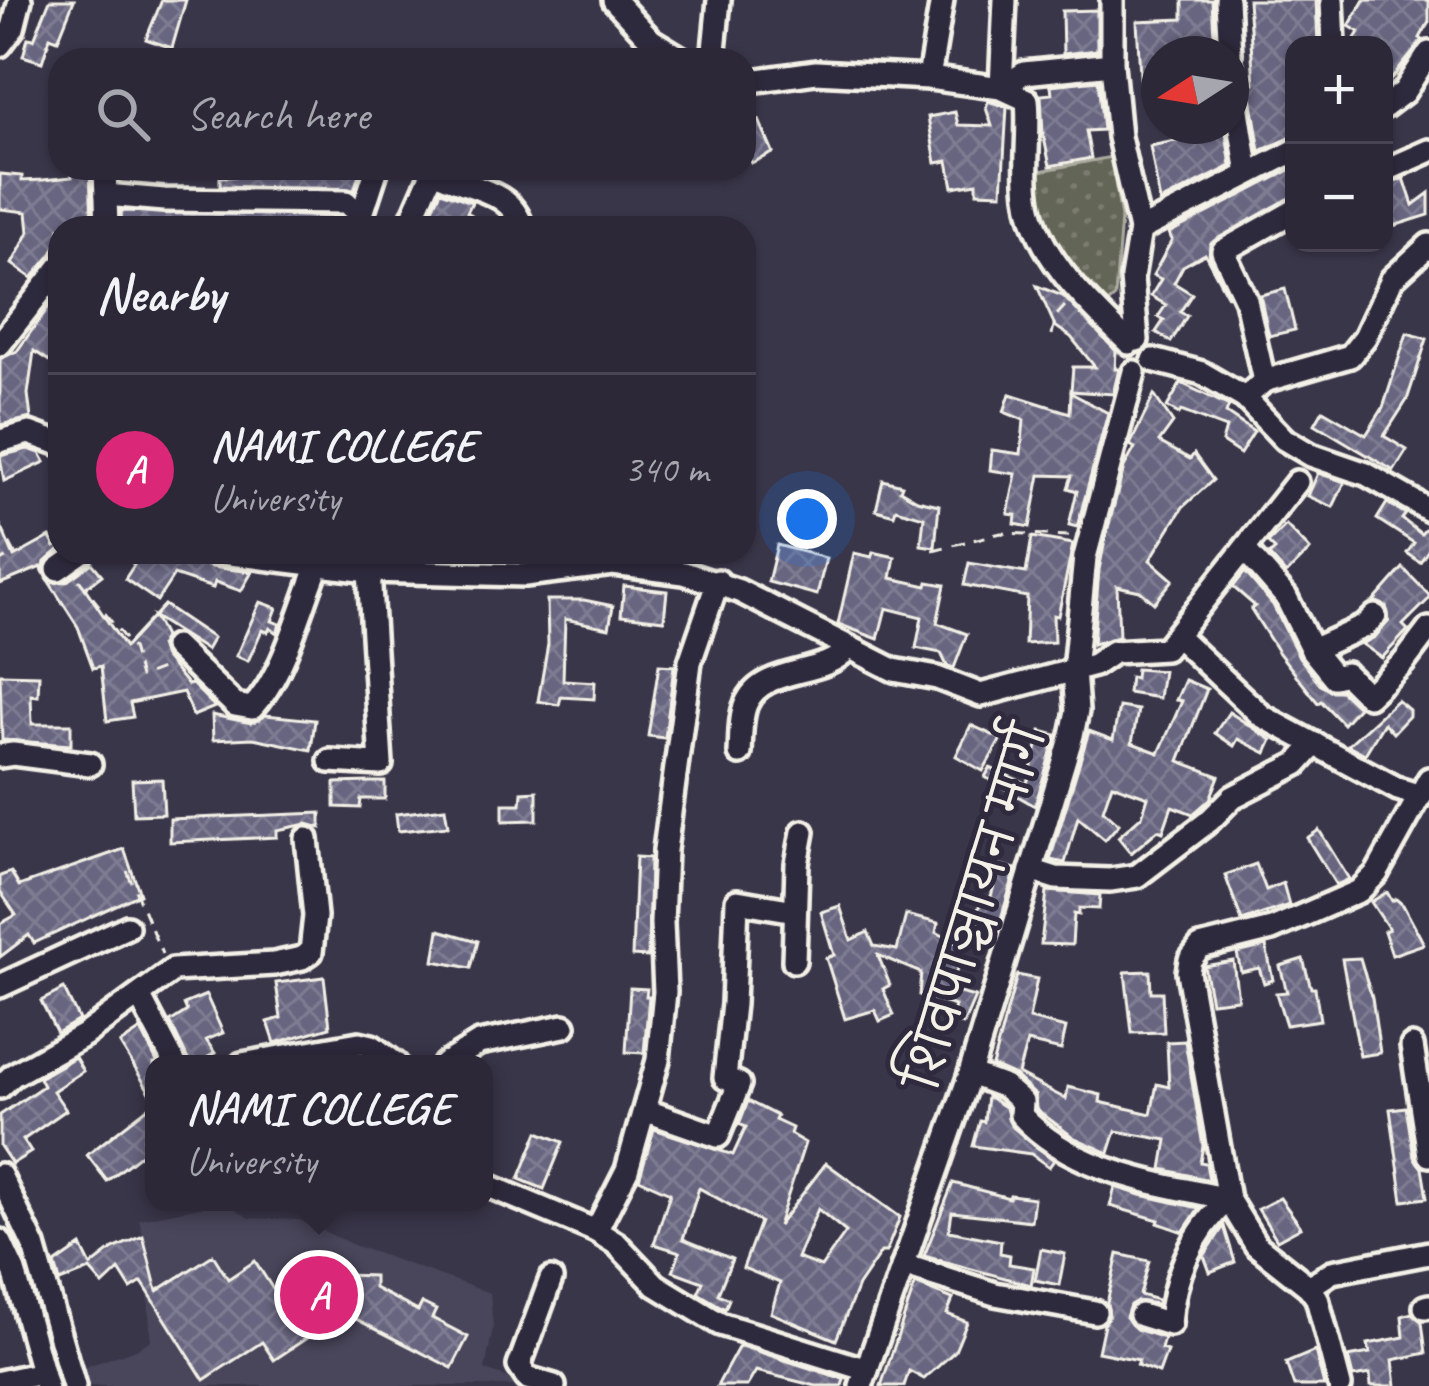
<!DOCTYPE html>
<html lang="en">
<head>
<meta charset="utf-8">
<style>
  :root { --surface:#2c2838; --page:#383443; --text:#f1f3f6; --muted:#a6a6ae; --line:#484453; --accent:#db2777 }
  body { margin:0; font-family:Caveat,"Playpen Sans Deva",sans-serif; background:var(--page); color:var(--text) }
  .controls { position:absolute; right:36px; top:36px; display:grid; overflow:hidden; border-radius:24px; box-shadow:0 3px 9px #0004 }
  .controls button { width:108px; height:108px; display:grid; place-items:center; padding:0; border:0; border-bottom:3px solid var(--line); background:var(--surface); color:var(--text); font:60px sans-serif }
  .compass { position:absolute; left:1141px; top:36px; width:108px; height:108px; border-radius:50%; background:var(--surface); box-shadow:0 3px 9px #0004; rotate:258deg }
  .you { position:absolute; left:807px; top:519px; width:42px; height:42px; margin:-30px; border:9px solid #fff; border-radius:50%; background:#1a73e8; box-shadow:0 0 0 18px #1a73e833 }
  .badge { display:grid; place-items:center; width:78px; height:78px; border-radius:50%; background:var(--accent); color:#fff; font-size:39px; font-weight:700 }
  .pin { position:absolute; translate:-50% -50%; border:6px solid #fff; box-shadow:0 3px 12px #0006 }
  .popup { position:absolute; left:145px; top:1055px; width:348px; height:156px; box-sizing:border-box; display:grid; place-content:center; border-radius:24px; background:var(--surface); filter:drop-shadow(0 3px 9px #0005); font-size:39px; white-space:nowrap; color:var(--muted) }
  .popup b { font-size:45px; color:var(--text) }
  .popup::after { content:''; position:absolute; left:50%; top:100%; margin-left:-24px; border:24px solid transparent; border-top-color:var(--surface) }
  .list { margin:0; padding:0; list-style:none }
  h2 { display:flex; justify-content:space-between; align-items:center; height:156px; margin:0; padding:0 48px; font-size:51px }
  h2 small { font-size:39px; font-weight:400; color:var(--muted) }
  .list li { display:grid; grid-template-columns:78px 1fr auto; gap:36px; align-items:center; box-sizing:border-box; height:192px; padding:0 48px; border-top:3px solid var(--line) }
  .list b { display:block; font-size:45px; white-space:nowrap }
  .list p { margin:0; font-size:39px; white-space:nowrap; color:var(--muted) }
  .list em { font-size:39px; font-style:normal; color:var(--muted) }
  .icon { flex:none; width:66px; height:66px; fill:none; stroke:currentColor; stroke-width:2; stroke-linecap:round; stroke-linejoin:round }
  .map { position:relative; flex:none; width:1429px; height:1386px; overflow:hidden }
  .search { position:absolute; background:var(--surface); box-shadow:0 3px 9px #0004; left:48px; top:48px; width:708px; height:132px; display:flex; align-items:center; gap:30px; box-sizing:border-box; padding:0 42px; border-radius:36px; color:var(--muted); font-size:45px }
  .panel { position:absolute; background:var(--surface); box-shadow:0 3px 9px #0004; left:48px; top:216px; width:708px; height:348px; border-radius:36px }
  .map>svg:first-child { display:block }
  .built { fill:#48445a }
  .park { fill:url(#park-dots); stroke:#acaca0; stroke-width:3 }
  .building { fill:url(#building-cross-hatch); stroke:#f4f1e8; stroke-width:3; fill-rule:evenodd }
  .lines { fill:none; stroke-linecap:round; stroke-linejoin:round }
  .minor-casing { stroke:#f4f1e8; stroke-width:30 }
  .path { stroke:#f4f1e8; stroke-width:3; stroke-dasharray:12 9; stroke-linecap:butt }
  .minor { stroke:#2f2a3d; stroke-width:21 }
  .labels { text-anchor:middle; stroke-width:10; stroke-linejoin:round; paint-order:stroke }
  .street-label { font-size:48px; fill:#f4f1e8; stroke:#2f2a3d }
</style>
</head>
<body>
<div class="map">
<svg width="1429" height="1386" viewBox="0 0 1429 1386">
  <defs>
    <pattern id="park-dots" width="8" height="8" patternUnits="userSpaceOnUse" patternTransform="scale(3)"><rect width="8" height="8" fill="#646657"/><path d="M2 2h.1M6 6h.1" fill="none" stroke="#7b7c6f" stroke-width="1.8" stroke-linecap="round"/></pattern>
    <pattern id="building-cross-hatch" width="8" height="8" patternUnits="userSpaceOnUse" patternTransform="scale(3)"><rect width="8" height="8" fill="#686580"/><path d="M0 0l8 8M0 8l8-8" fill="none" stroke="#7e7c92"/></pattern>
  </defs>
  <rect width="100%" height="100%" fill="#3a364a"/>
  <filter id="ink" filterUnits="userSpaceOnUse"><feTurbulence type="fractalNoise" baseFrequency=".00833" numOctaves="2"/><feDisplacementMap in="SourceGraphic" scale="24" xChannelSelector="R" yChannelSelector="G"/><feConvolveMatrix kernelMatrix="1 2 1 2 8 2 1 2 1" color-interpolation-filters="sRGB"/></filter>
  <g filter="url(#ink)">
    <path class="built" d="M225,1202L249,1218L299,1220L356,1246L490,1293L493,1328L485,1370L534,1386H81L76,1370L136,1349L151,1340L148,1297L152,1273L139,1219Z"/>
    <path class="park" d="M1111,157L1121,218L1115,297L1102,308C1067,267 1042,226 1030,173Z"/>
    <g class="building">
      <path d="M50,0H74L58,40L50,37L42,62L23,56L28,38L34,39Z"/>
      <path d="M162,0H186L172,48L146,39Z"/>
      <path d="M1183,0H1212L1215,54H1159V92L1141,93L1137,21L1183,19Z"/>
      <path d="M1248,0H1316L1318,45H1294V136L1260,151L1249,84L1254,83Z"/>
      <path d="M1364,0H1429V22L1420,38L1423,40L1384,88V45H1351L1359,32L1349,26Z"/>
      <path d="M1097,10V50L1063,54L1062,11Z"/>
      <path d="M1098,80L1103,130L1086,131L1091,158L1050,166L1043,133L1041,95L1052,94L1051,85Z"/>
      <path d="M988,101L1007,107L1002,193L977,192V183L953,187L948,161L936,163L928,117L955,112L958,125L992,126L986,108Z"/>
      <path d="M759,120L773,153L751,163L744,146V126Z"/>
      <path d="M1189,126H1225L1231,166L1160,202L1150,146L1191,138Z"/>
      <path d="M72,168H90L92,228H60V238L52,254L32,278L12,264L29,232L27,212L0,209V174L22,176V181L43,180L72,177Z"/>
      <path d="M347,168H361L354,190L220,186V177L346,173Z"/>
      <path d="M1294,168V196L1210,244L1209,257L1228,297L1205,254L1183,266L1174,283L1192,294L1180,312L1187,316L1171,342L1156,332L1164,320L1158,317L1166,305L1151,296L1161,279L1153,275L1172,240L1169,233Z"/>
      <path d="M1404,178L1413,205L1429,193V215L1384,229V186Z"/>
      <path d="M441,191L472,202L467,212L472,215L466,228L425,226Z"/>
      <path d="M121,211L340,217L344,228H122Z"/>
      <path d="M1037,286L1063,296L1116,351L1115,369H1119L1113,394L1071,391L1073,367H1095L1071,337L1055,326Z"/>
      <path d="M1285,289L1295,330L1269,336L1260,295Z"/>
      <path d="M60,291V346L51,362L34,351L28,394L31,418L0,425V359L17,351Z"/>
      <path d="M1407,333L1427,339L1407,400L1384,436L1407,450L1394,471L1315,424L1323,410L1366,435L1383,408Z"/>
      <path d="M1181,383L1229,406L1226,413L1254,432L1240,454L1222,442L1226,428L1181,411L1179,414L1167,407Z"/>
      <path d="M1071,393L1108,413L1077,527L1069,525L1077,491L1068,488L1072,476L1040,475L1030,527L1015,524L1016,515L1008,514L1016,474L990,470L992,450L1021,454L1024,420L1004,412L1010,394L1070,413Z"/>
      <path d="M1154,395L1173,423L1159,442L1190,459L1194,454L1213,480L1183,507L1150,560L1173,580L1154,603L1140,591L1117,586L1119,637L1093,644L1099,570L1106,536L1124,467L1135,448L1130,445Z"/>
      <path d="M28,449L40,453L45,462L4,481L0,456Z"/>
      <path d="M1318,473L1345,482L1333,507L1308,496Z"/>
      <path d="M883,480L902,485L900,490L917,500L939,505L935,547L921,545L924,517L896,509L894,515L876,510Z"/>
      <path d="M1387,503L1406,514L1402,519L1421,534L1429,525V549L1420,562L1407,553L1414,543L1377,519Z"/>
      <path d="M0,524L14,557L50,537L55,547L60,544V549L45,562L43,571L41,567L0,584Z"/>
      <path d="M1286,525L1310,550L1286,574L1269,555L1275,550L1268,543Z"/>
      <path d="M1032,537L1073,544L1058,616L1053,615L1054,642L1025,644L1027,597L964,585L969,563L1026,573Z"/>
      <path d="M777,545L826,558L817,595L768,582Z"/>
      <path d="M123,552H189L188,556L211,567L252,572L241,591L215,582L213,588L174,575L157,601L125,579L134,565Z"/>
      <path d="M873,552L895,557L891,578L927,586L928,582L945,585L937,623L967,634L954,668L947,666L941,653L916,648L922,617L886,608L878,639L838,624L854,553L872,557Z"/>
      <path d="M92,563L102,575L85,588L125,647L164,605L213,638L206,650L154,617L164,637L160,645L164,657L188,685L192,684L215,707L193,716L183,692L130,703L133,717L107,721L101,666L93,668L78,627L48,580L66,582Z"/>
      <path d="M1403,568L1429,595V599L1403,625L1408,630L1382,658L1362,644L1375,637L1389,621L1386,606L1374,601Z"/>
      <path d="M1245,572L1273,605L1299,657L1322,686L1331,691H1341L1358,707L1343,724L1321,701L1318,703L1278,652L1251,609L1255,606L1233,587Z"/>
      <path d="M624,586L667,591L664,620L621,615Z"/>
      <path d="M547,600H584L613,606L609,628L565,619L563,680L595,682L594,699L561,697L559,705L538,701L548,644Z"/>
      <path d="M260,602L277,608L272,621L280,624L277,633L270,628L268,632L262,630L248,661L236,656Z"/>
      <path d="M659,665L674,666L665,738L648,736Z"/>
      <path d="M1136,669L1163,671L1159,698L1128,693L1130,677L1135,678Z"/>
      <path d="M0,674L39,675L38,696L31,695L32,724H71V745L2,740Z"/>
      <path d="M1185,680L1207,689L1179,761L1219,776L1210,799L1193,814L1172,806L1163,832L1158,830L1131,853L1118,837L1142,816L1148,797L1112,784L1103,810L1119,824L1105,840L1078,817L1065,863L1050,860L1089,731L1113,740L1119,707L1138,710L1132,743L1159,753L1182,701L1176,700Z"/>
      <path d="M1397,700L1409,710V716L1393,733L1384,723L1365,754L1348,745Z"/>
      <path d="M1229,712L1272,740L1266,753L1238,739L1234,746L1215,733Z"/>
      <path d="M212,715L251,723L266,715L315,720L311,750L253,738L213,740Z"/>
      <path d="M971,725L1001,739L983,771L956,756Z"/>
      <path d="M1041,731L1056,735L1035,806L985,777L990,768L1027,784Z"/>
      <path d="M162,779L164,814L134,815L132,780Z"/>
      <path d="M370,782H385V799H361L360,808L335,807V783Z"/>
      <path d="M537,791V820L503,821V804H521L522,792Z"/>
      <path d="M445,808L448,826L398,831L396,814Z"/>
      <path d="M321,813V828L307,824L277,830V837L170,842V819Z"/>
      <path d="M1319,830L1349,879L1336,885L1307,838Z"/>
      <path d="M124,849L140,894L34,943L29,935L0,957V924L16,915L0,891V876L11,872L19,886Z"/>
      <path d="M636,857L650,858L648,957L632,956Z"/>
      <path d="M1256,864L1266,890L1283,883L1289,905L1242,921L1225,875Z"/>
      <path d="M1000,865L1016,869L996,935L976,928V916L981,900L989,903Z"/>
      <path d="M1047,891L1100,895L1099,909L1079,908V915L1074,914L1072,945L1041,944Z"/>
      <path d="M1387,892L1392,901L1396,899L1403,905L1424,944L1392,955L1384,931L1389,929L1371,902Z"/>
      <path d="M840,906L851,940L868,932L874,946L897,950L906,915L938,923L936,932L963,946L951,991L975,997L963,1025L951,1019L955,1006L919,995L921,973L878,955L890,985L883,989L894,1015L880,1021L875,1010L845,1019L826,958L834,955L821,912Z"/>
      <path d="M439,930L478,941L471,968L434,961Z"/>
      <path d="M1266,946L1273,980L1264,983L1259,968L1241,972L1237,953Z"/>
      <path d="M1360,958L1372,998L1380,1053L1360,1056L1342,959Z"/>
      <path d="M1303,959L1311,988H1315L1320,1020L1286,1025L1276,993L1287,992L1280,966Z"/>
      <path d="M1233,961L1238,999L1211,1002L1204,966Z"/>
      <path d="M1150,971L1151,992H1162L1164,1032L1132,1033L1125,972Z"/>
      <path d="M1017,975L1037,979L1029,1019L1066,1028L1061,1050L1027,1042L1018,1074L1066,1099L1068,1087L1101,1095L1100,1102L1151,1114L1157,1084L1169,1087L1167,1042L1185,1041L1203,1146L1200,1162L1206,1163L1209,1180L1162,1169L1167,1140L1116,1131L1109,1153L1073,1137L1036,1109L1035,1095L1015,1076L992,1066Z"/>
      <path d="M324,977L330,1027L275,1043L268,1022L281,1018L276,983Z"/>
      <path d="M630,988L647,989L646,996H649L644,1053L626,1052Z"/>
      <path d="M64,989L79,1020L57,1033L41,1001Z"/>
      <path d="M206,995L223,1033L206,1040L215,1053L208,1057L212,1064H190L170,1022L187,1011L184,1004Z"/>
      <path d="M141,1030L158,1064H154V1099L120,1044Z"/>
      <path d="M75,1057L83,1071L53,1091L66,1110L23,1140L31,1152L12,1164L0,1146V1115L43,1086L39,1078Z"/>
      <path d="M987,1096L1006,1108L1011,1126L1054,1160L1049,1167L1031,1154L973,1146L980,1121L984,1122Z"/>
      <path d="M748,1101L777,1116L775,1120L792,1128L790,1134L805,1143L778,1226L826,1163L900,1217L886,1252H881L858,1286L836,1340L771,1313L780,1283L743,1268L760,1222L699,1188L683,1239L732,1259L718,1294L729,1299L725,1309L698,1293L703,1282L673,1271L680,1252L654,1244L670,1193L639,1179L654,1129L733,1155L746,1127L739,1124ZM818,1209L846,1232L821,1267L797,1258Z"/>
      <path d="M154,1103V1130L144,1138L150,1147L107,1181L87,1155Z"/>
      <path d="M1406,1107L1414,1157L1422,1168L1427,1198L1403,1201L1390,1109Z"/>
      <path d="M538,1132L563,1142L544,1189L519,1179Z"/>
      <path d="M953,1183L1009,1198L1010,1195L1034,1198L1031,1221L952,1212L949,1231L1001,1241L1000,1253L1010,1255L1009,1264L1034,1268L1031,1285L924,1256Z"/>
      <path d="M1115,1187L1141,1195L1199,1208L1183,1232L1158,1223L1159,1220L1110,1206Z"/>
      <path d="M1280,1198L1301,1227L1277,1240L1258,1209Z"/>
      <path d="M1224,1226L1235,1262L1210,1272L1204,1256Z"/>
      <path d="M143,1236L157,1291L213,1255L228,1279L255,1261L285,1308L324,1282L340,1306L343,1275L374,1276V1288L418,1311L422,1303L436,1310L432,1318L468,1337L452,1368L344,1313L274,1360L262,1342L204,1380L142,1282L131,1289L119,1270L103,1285L90,1270L60,1282L55,1264L81,1246L91,1266L113,1249Z"/>
      <path d="M1041,1249L1065,1254L1059,1285L1035,1280Z"/>
      <path d="M1118,1254L1149,1261L1140,1295L1158,1300L1157,1304L1137,1301L1130,1305L1126,1317L1136,1329L1164,1338L1161,1349L1167,1351L1159,1373L1137,1365L1139,1360L1098,1352L1104,1324L1109,1316L1107,1303Z"/>
      <path d="M915,1284L953,1299L947,1314L967,1322L955,1351L924,1379L909,1371L904,1386H881Z"/>
      <path d="M1412,1313L1422,1322L1426,1353L1393,1360L1396,1386H1371L1370,1374L1353,1377L1348,1357L1370,1353L1368,1344L1404,1337L1402,1316Z"/>
      <path d="M739,1346H741L844,1379L842,1386H816L756,1371L747,1386H717Z"/>
      <path d="M1315,1351L1324,1386H1294L1286,1363Z"/>
    </g>
    <g class="lines">
      <defs>
        <g id="minor">
          <path d="M614,0L651,40L684,60"/>
          <path d="M942,0L929,78L1001,88L1027,100C1030,132 1024,164 1028,195C1034,254 1089,304 1129,343"/>
          <path d="M1112,0V64L1119,137L1140,230L1132,278L1137,340"/>
          <path d="M1227,0L1230,54"/>
          <path d="M1332,0L1334,45"/>
          <path d="M0,45L13,28L20,0"/>
          <path d="M713,60L719,0"/>
          <path d="M1231,66L1248,174"/>
          <path d="M744,82L816,72L929,78"/>
          <path d="M1001,88L1024,73L1112,64"/>
          <path d="M1001,88L1005,0"/>
          <path d="M1384,107L1404,92L1429,53"/>
          <path d="M105,168L107,228"/>
          <path d="M431,168C455,188 512,185 522,228"/>
          <path d="M1384,171L1429,151"/>
          <path d="M106,195L164,200L346,202L361,217V228"/>
          <path d="M361,217L377,168"/>
          <path d="M408,228L433,171"/>
          <path d="M1140,230L1294,151"/>
          <path d="M0,344L60,267"/>
          <path d="M1153,360L1202,373L1245,398L1284,439L1311,455L1366,474L1429,510"/>
          <path d="M1264,381L1246,300L1223,251L1294,211"/>
          <path d="M1245,398L1264,381L1350,356L1365,337L1392,279L1429,245"/>
          <path d="M0,441L29,433L60,444"/>
          <path d="M1246,551L1286,597L1312,650"/>
          <path d="M214,552L369,571L525,575L613,564L684,573L739,591L894,670L937,678L981,695L1094,665L1113,652L1165,649L1297,482"/>
          <path d="M58,569L82,552"/>
          <path d="M1375,616L1365,626L1312,650L1334,677L1346,674L1368,696L1404,662L1429,629"/>
          <path d="M1177,636L1262,716L1398,789L1421,796"/>
          <path d="M175,647L235,705L252,708C284,676 301,606 319,563"/>
          <path d="M740,753C741,738 740,718 746,704C762,665 823,678 847,649"/>
          <path d="M0,756L13,754L90,764"/>
          <path d="M330,761L381,764L369,571"/>
          <path d="M1031,870L1056,878L1110,880L1137,876L1209,821L1233,797L1297,764L1315,744"/>
          <path d="M794,961L797,864L803,832"/>
          <path d="M0,986L127,927"/>
          <path d="M140,997L175,1064"/>
          <path d="M1412,1046L1429,1155"/>
          <path d="M242,1064L359,1043L372,1046L396,1064"/>
          <path d="M445,1064L479,1043L564,1026"/>
          <path d="M970,1074L1005,1087L1022,1102L1021,1115C1073,1172 1156,1183 1228,1199"/>
          <path d="M0,1087L13,1075L84,1035L173,970L274,964L302,958L311,952L315,916L307,839"/>
          <path d="M647,1111L718,1136L739,1084L725,1078L733,1004L737,901L795,911"/>
          <path d="M0,1175L34,1246L74,1386"/>
          <path d="M484,1184L596,1231L617,1244L656,1285L720,1324L867,1370"/>
          <path d="M596,1231L627,1170L658,1060L665,992L662,923L665,850L690,662L718,581"/>
          <path d="M0,1241L14,1271L46,1386"/>
          <path d="M903,1265L995,1294L1095,1312"/>
          <path d="M551,1279L519,1366L527,1378L554,1386"/>
          <path d="M1309,1287L1332,1272L1429,1253"/>
          <path d="M1425,1307L1429,1306"/>
          <path d="M1141,1315L1170,1324C1173,1276 1193,1232 1228,1199"/>
          <path d="M0,1382L42,1373"/>
          <path d="M861,1386L970,1074L1072,735L1077,711L1074,671L1085,557L1134,372"/>
          <path d="M1340,1386L1317,1298L1309,1287L1256,1245L1228,1199L1188,972L1190,960L1200,947L1272,929L1359,891L1377,873L1429,779"/>
        </g>
      </defs>
      <use href="#minor" class="minor-casing"/>
      <g class="path">
        <path d="M1052,335L1056,316L1065,306"/>
        <path d="M0,525L15,554L0,561"/>
        <path d="M933,550L1001,533L1071,536"/>
        <path d="M79,580L132,648L140,677L169,666"/>
        <path d="M127,871L162,954"/>
      </g>
      <use href="#minor" class="minor"/>
    </g>
  </g>
  <g class="labels">
    <g class="street-label">
      <text transform="translate(975 907) rotate(-73)" y="17">शिवपाञ्चायन मार्ग</text>
    </g>
  </g>
</svg>
<div class="controls">
<button>+</button>
<button>−</button>
</div>
<svg class="compass" viewBox="-18 -18 36 36"><path d="M0-13l5 13h-10z" fill="#e53935"/><path d="M0 13l5-13h-10z" fill="#a6a6ae"/></svg>
<div class="you"></div>
<div class="pin badge" style="left:319px;top:1295px">A</div>
<div class="popup"><b>NAMI COLLEGE</b>University</div>
<div class="search"><svg class="icon" aria-label="search" viewBox="0 0 24 24"><circle cx="10" cy="10" r="6"/><path d="M15 15l6 6"/></svg>Search here</div>
<section class="panel">
<h2>Nearby<small></small></h2>
<ul class="list">
<li><span class="badge">A</span><div><b>NAMI COLLEGE</b><p>University</p></div><em>340 m</em></li>
</ul>
</section>
</div>
</body>
</html>
